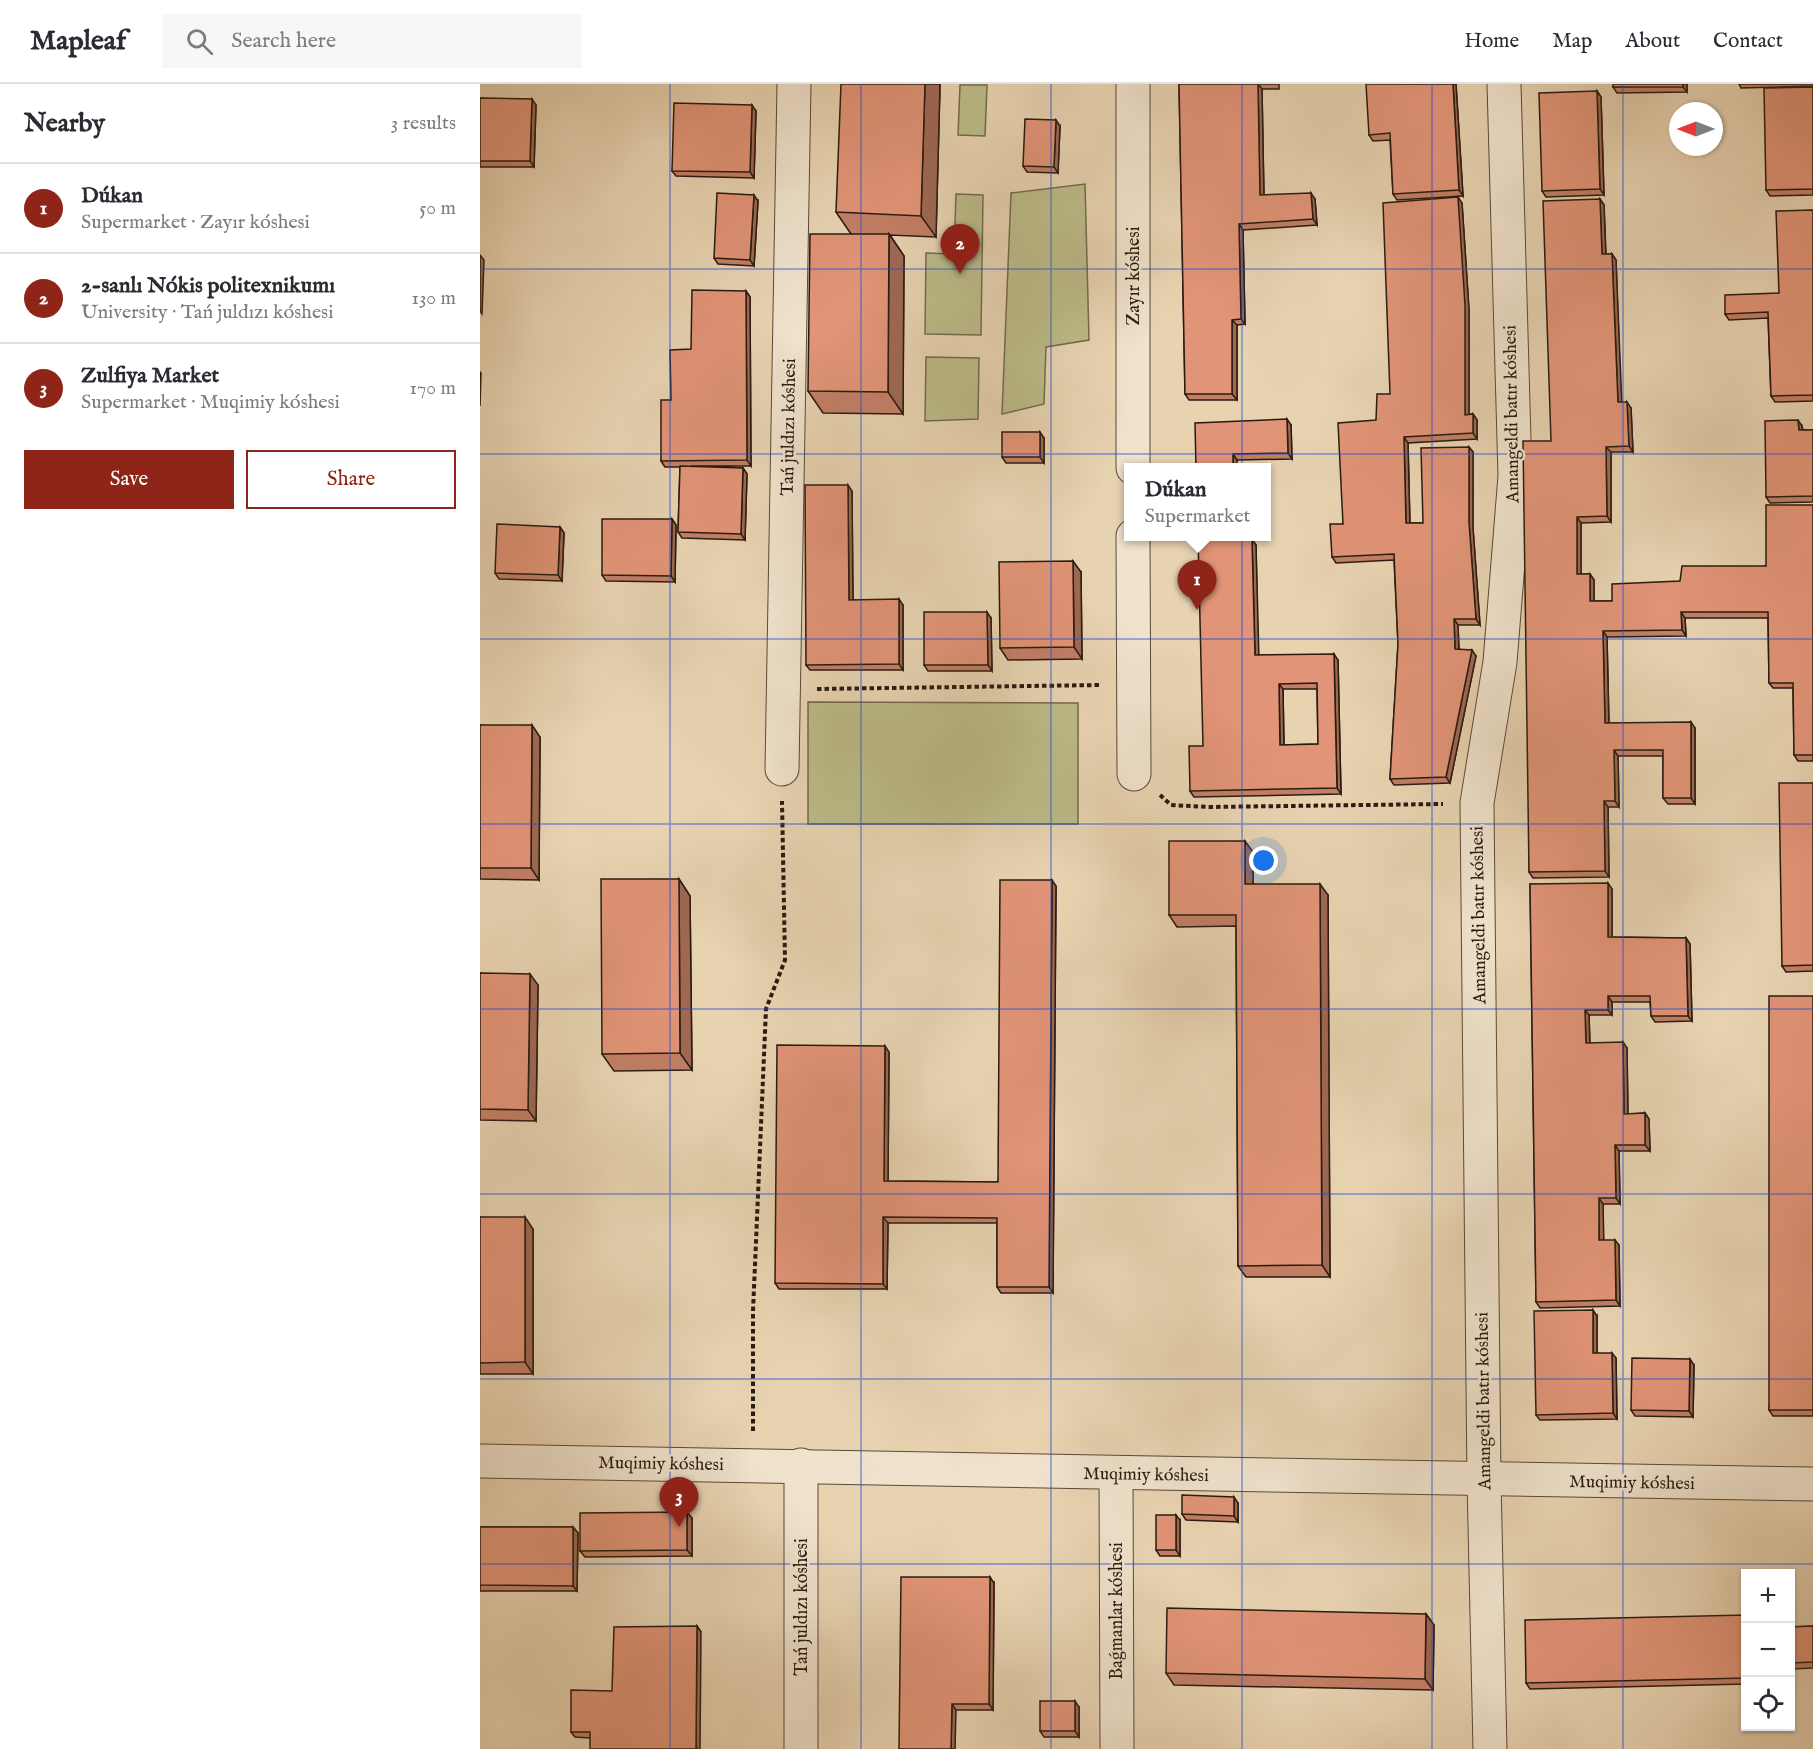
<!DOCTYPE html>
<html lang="en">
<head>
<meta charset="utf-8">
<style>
  :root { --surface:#fff; --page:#f7f7f7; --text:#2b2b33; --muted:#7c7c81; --line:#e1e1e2; --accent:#8f2418 }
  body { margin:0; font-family:"IM FELL English",serif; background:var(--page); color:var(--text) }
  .controls { position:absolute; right:18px; bottom:18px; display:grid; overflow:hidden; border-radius:0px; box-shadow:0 2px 4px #0004 }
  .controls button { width:54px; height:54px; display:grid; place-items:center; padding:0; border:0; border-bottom:2px solid var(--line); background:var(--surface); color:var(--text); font:30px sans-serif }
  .compass { position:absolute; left:1189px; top:18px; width:54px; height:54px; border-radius:50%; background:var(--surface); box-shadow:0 2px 4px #0004; rotate:270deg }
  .you { position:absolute; left:784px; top:777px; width:21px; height:21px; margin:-15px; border:4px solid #fff; border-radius:50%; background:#1a73e8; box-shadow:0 0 0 9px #1a73e833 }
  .badge { display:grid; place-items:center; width:39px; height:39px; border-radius:50%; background:var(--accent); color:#fff; font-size:20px; font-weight:700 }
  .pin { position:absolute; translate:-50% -50px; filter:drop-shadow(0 2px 3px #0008) }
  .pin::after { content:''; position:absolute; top:32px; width:21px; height:18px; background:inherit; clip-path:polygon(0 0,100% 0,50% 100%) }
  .popup { position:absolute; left:644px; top:379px; width:147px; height:78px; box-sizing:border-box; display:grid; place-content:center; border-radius:0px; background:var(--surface); filter:drop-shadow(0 2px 4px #0005); font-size:20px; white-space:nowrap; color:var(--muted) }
  .popup b { font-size:22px; color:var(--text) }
  .popup::after { content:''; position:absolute; left:50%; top:100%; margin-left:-12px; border:12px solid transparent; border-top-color:var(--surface) }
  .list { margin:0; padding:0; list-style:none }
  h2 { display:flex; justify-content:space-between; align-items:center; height:78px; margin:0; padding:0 24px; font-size:26px }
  h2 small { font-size:20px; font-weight:400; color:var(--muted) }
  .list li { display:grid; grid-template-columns:39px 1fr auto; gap:18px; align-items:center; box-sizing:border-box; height:90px; padding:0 24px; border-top:2px solid var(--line) }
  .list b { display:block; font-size:22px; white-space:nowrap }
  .list p { margin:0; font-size:20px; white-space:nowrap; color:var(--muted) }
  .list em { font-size:20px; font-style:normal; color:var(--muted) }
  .actions { display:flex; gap:12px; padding:18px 24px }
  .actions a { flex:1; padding:14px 0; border:2px solid var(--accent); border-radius:0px; text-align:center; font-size:21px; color:var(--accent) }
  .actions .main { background:var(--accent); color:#fff }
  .icon { flex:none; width:33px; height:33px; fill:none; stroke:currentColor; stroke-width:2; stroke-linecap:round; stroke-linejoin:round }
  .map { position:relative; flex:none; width:1333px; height:1665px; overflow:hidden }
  header { display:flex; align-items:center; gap:36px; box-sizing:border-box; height:84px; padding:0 30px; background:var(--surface); border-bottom:2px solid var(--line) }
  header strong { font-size:28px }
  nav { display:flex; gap:33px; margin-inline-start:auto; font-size:21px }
  .search { width:420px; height:54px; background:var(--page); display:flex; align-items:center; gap:15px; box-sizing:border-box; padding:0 21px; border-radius:0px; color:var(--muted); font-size:22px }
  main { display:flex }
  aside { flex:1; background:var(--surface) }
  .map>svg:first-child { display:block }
  .green { fill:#bb8; stroke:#726b4c; stroke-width:1.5 }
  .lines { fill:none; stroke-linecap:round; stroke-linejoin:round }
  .minor-casing { stroke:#594938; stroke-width:35 }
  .path { stroke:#291b10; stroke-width:4; stroke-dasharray:4.5 3; stroke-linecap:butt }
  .minor { stroke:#f0e2cc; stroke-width:33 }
  .wall { fill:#c27f66; stroke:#291b10; stroke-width:1.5; fill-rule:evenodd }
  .shaded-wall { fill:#9e6853; stroke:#291b10; stroke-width:1.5 }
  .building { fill:#e19477; stroke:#291b10; stroke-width:1.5; fill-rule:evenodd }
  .grid { fill:none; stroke:#1d4ed8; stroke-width:1.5; stroke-opacity:0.55 }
  .labels { text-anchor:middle; stroke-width:5; stroke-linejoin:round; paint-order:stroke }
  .street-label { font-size:18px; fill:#291b10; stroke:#f0e2cc }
</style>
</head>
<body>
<header>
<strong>Mapleaf</strong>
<div class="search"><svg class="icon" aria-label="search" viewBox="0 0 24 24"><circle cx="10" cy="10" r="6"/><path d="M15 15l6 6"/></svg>Search here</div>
<nav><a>Home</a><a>Map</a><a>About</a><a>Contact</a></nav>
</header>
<main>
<aside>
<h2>Nearby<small>3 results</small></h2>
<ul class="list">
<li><span class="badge">1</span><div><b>Dúkan</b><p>Supermarket · Zayır kóshesi</p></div><em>50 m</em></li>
<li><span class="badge">2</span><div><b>2-sanlı Nókis politexnikumı</b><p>University · Tań juldızı kóshesi</p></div><em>130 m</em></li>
<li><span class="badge">3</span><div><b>Zulfiya Market</b><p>Supermarket · Muqimiy kóshesi</p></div><em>170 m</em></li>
</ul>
<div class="actions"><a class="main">Save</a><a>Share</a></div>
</aside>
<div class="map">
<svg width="1333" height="1665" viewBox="0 0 1333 1665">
  <rect width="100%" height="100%" fill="#e8d3b1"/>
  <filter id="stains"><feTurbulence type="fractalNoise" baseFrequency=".00333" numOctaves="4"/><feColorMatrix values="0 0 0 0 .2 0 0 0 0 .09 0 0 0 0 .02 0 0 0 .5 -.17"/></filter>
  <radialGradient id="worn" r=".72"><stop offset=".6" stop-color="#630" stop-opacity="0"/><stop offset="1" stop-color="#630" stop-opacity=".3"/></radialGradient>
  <g class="green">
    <path d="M480,1H507L505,52L478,51Z"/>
    <path d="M605,100L609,256L566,263L564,320L522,330L531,109Z"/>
    <path d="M476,110L503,111L501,251L445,250L446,169L474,170Z"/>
    <path d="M446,273L499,274L498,335L445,337Z"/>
    <path d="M328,618L598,619V740H328Z"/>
  </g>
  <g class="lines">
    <defs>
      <g id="minor">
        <path d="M653,0V384"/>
        <path d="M653,452L654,690"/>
        <path d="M302,685L314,0"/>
        <path d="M0,1377C444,1383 889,1395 1333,1400"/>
        <path d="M321,1381V1665"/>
        <path d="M636,1389L637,1665"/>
        <path d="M1010,1665L1004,1397L997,719L1020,578L1035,392L1024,0"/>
      </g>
    </defs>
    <use href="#minor" class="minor-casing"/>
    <g class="path">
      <path d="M337,605L621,601"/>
      <path d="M680,711L691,721L729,723L963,720"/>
      <path d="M273,1347V1227L286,925L305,876L302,717"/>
    </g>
    <use href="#minor" class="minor"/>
  </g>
  <g class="wall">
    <path d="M699,0H799V5H782L784,111L835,115L837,141L763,146L765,240L757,241V316H709L705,310Z"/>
    <path d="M976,0L983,112L917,116L913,110L910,56L893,57L889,51Z"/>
    <path d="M1207,0V8L1137,9L1133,3Z"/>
    <path d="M1259,0H1333V2L1261,4Z"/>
    <path d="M460,1L456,153L410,151L424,172L423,330L343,329L328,307L371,150L356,128Z"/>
    <path d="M1333,3V111L1290,112L1286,106Z"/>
    <path d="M1117,7L1121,13L1124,111L1066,113L1062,107Z"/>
    <path d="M0,14L56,21L54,83H0Z"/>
    <path d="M276,27L274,94L196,92L192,87Z"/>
    <path d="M580,42L578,89L547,88L543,82Z"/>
    <path d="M1120,115L1124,121L1126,170H1132L1136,176L1141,318L1151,324L1153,368H1131V438L1101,439V490H1110L1114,496V517H1132L1200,497L1286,482L1333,421V677H1318L1314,671L1313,604H1293L1289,599L1288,534H1205L1206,552L1127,553L1129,639L1215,644V720H1188L1183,714V672H1138L1139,723H1128L1129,793L1053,794L1049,788L1071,357Z"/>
    <path d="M278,117L274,182L238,180L234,174Z"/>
    <path d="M982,119L989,226V330H993L997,336V355L928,359L930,439H943L989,363L993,368V444L1000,541H978L979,565L996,572L970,699L914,701L910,695L918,560L914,476L856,479L852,473L896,336L910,310Z"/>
    <path d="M1333,126V317L1295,318L1291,312L1288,234L1249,236L1245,230L1299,209Z"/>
    <path d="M266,207L270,213L271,382H211L263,384L267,390L265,456L202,454L198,448L200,383H185L181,377L191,316L211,265Z"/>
    <path d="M811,341L812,375L757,376L716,384Z"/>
    <path d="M1322,342L1323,346H1333V418L1290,419L1286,413Z"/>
    <path d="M564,354V379H526L522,373Z"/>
    <path d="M372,407L373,516L423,521V586H330L326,581Z"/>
    <path d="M192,435L196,441L195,498L126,497L122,491Z"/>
    <path d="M80,443L84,449L82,497L19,495L15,489Z"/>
    <path d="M758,455L776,461L778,571L858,576L861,710L714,713L710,707L723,662ZM803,605H837L838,660L804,661Z"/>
    <path d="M601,488L602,575L528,576L520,564Z"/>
    <path d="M511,534L512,587H448L444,581Z"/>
    <path d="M0,641L60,653L59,796L0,795Z"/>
    <path d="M1333,699V887L1306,888L1302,882Z"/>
    <path d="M773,768V800L848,811L850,1193H766L758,1182L756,842L697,843L689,831Z"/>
    <path d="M199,795L210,812L212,986L134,987L122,970Z"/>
    <path d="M1050,800L1132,805V853L1206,854L1210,860L1212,937L1175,938L1171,932L1170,918H1132V931H1109L1110,959L1147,964L1148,1030L1165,1029L1169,1035L1170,1067H1139L1140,1120H1123V1156L1139,1161L1140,1222L1060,1224L1056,1218Z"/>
    <path d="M576,802L573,1209H521L517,1203V1139H408L407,1205H299L295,1199L409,968L408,1097L518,1098Z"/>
    <path d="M0,889L58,901L56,1037L0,1036Z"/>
    <path d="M1333,912V1332H1293L1289,1326Z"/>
    <path d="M0,1133L53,1145V1290H0Z"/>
    <path d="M1117,1232V1269L1136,1274L1137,1335L1060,1336L1056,1331Z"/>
    <path d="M1214,1281L1213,1333L1155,1332L1151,1326Z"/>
    <path d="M758,1419V1438L706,1436L702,1430Z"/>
    <path d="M212,1434V1472L105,1473L100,1467Z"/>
    <path d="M700,1436V1472H680L676,1466Z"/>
    <path d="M0,1443H93L98,1449L97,1507H0Z"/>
    <path d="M514,1499L513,1626H476L419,1665Z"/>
    <path d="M946,1530L954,1541L953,1606L694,1601L686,1589Z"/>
    <path d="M1266,1531V1600L1050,1605L1046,1599Z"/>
    <path d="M217,1542L221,1548L110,1654L95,1653L91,1648Z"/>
    <path d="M1333,1542V1584L1311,1585V1543Z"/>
    <path d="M599,1623V1653H564L560,1647Z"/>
  </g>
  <g class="shaded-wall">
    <path d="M445,0H459L460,1L456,153L441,132Z"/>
    <path d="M778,0L782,5L784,117L780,111Z"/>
    <path d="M973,0H976L983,112L979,106Z"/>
    <path d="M1203,0H1207V8L1203,3Z"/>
    <path d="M1117,7L1121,13L1124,111L1120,105Z"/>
    <path d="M52,15L56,21L54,83L50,77Z"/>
    <path d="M272,21L276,27L274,94L270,88Z"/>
    <path d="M576,36L580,42L578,89L574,83Z"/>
    <path d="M831,109L835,115L837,141L833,135Z"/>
    <path d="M274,111L278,117L274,182L270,176Z"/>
    <path d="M978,113L982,119L989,226V337L985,331Z"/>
    <path d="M1120,115L1124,121L1126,176L1122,170Z"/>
    <path d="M759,140L763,146L765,240L761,235Z"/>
    <path d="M409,150L424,172L423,330L408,308Z"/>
    <path d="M1132,170L1136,176L1142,324L1138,318Z"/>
    <path d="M0,171L4,176L2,230L0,227Z"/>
    <path d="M266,207L270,213L271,382L267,376Z"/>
    <path d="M752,236L757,241V316L752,310Z"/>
    <path d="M0,288L1,289L0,322Z"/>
    <path d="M1147,318L1151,324L1153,368L1149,362Z"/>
    <path d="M993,330L997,336V355L993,349Z"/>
    <path d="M807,335L811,341L812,375L808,369Z"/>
    <path d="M1318,336L1322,342L1323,352L1319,346Z"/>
    <path d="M560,348L564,354V379L560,373Z"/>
    <path d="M924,353L928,359L930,445L926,439Z"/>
    <path d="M989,363L993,368V444L1000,541L996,535L989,438Z"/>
    <path d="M1126,363L1131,368V438L1127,432Z"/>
    <path d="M753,370L757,376V384H753Z"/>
    <path d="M263,384L267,390L265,456L261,450Z"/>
    <path d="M368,401L372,407L373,521L369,516Z"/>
    <path d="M1097,433L1101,439V496L1097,490Z"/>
    <path d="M192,435L196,441L195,498L191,492Z"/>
    <path d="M80,443L84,449L82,497L78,491Z"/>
    <path d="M772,455L776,461L779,577L775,571Z"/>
    <path d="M593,477L601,488L602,575L594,563Z"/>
    <path d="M1110,490L1114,496V523L1110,517Z"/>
    <path d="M419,515L423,521V586L419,580Z"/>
    <path d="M507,528L511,534L512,587L508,581Z"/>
    <path d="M1201,528L1205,534L1206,552L1202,546Z"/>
    <path d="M974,535L978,541L979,571L975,565Z"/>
    <path d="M1123,547L1127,553L1129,645L1125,639Z"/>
    <path d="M992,566L996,572L970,699L966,693Z"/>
    <path d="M854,570L858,576L861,710L857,704Z"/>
    <path d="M799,600L803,605L804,667L800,661Z"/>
    <path d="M1211,638L1215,644V720L1211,714Z"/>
    <path d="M52,641L60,653L59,796L51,784Z"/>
    <path d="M1134,666L1138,672L1139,723L1135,717Z"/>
    <path d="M1124,717L1128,723L1129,793L1125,787Z"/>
    <path d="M765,757L773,768V812L765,800Z"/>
    <path d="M199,795L210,812L212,986L200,969Z"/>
    <path d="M572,796L576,802L573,1209L569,1203Z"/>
    <path d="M1128,799L1132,805V859L1128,853Z"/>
    <path d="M840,800L848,811L850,1193L842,1181Z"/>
    <path d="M1206,854L1210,860L1212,937L1208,932Z"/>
    <path d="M50,890L58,901L56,1037L48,1026Z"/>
    <path d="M1128,912L1132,918V931L1128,926Z"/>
    <path d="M1105,926L1109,931L1110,965L1106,959Z"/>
    <path d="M1143,958L1147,964L1148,1036L1144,1030Z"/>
    <path d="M405,962L409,968L408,1102L404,1097Z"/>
    <path d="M1165,1029L1169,1035L1170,1067L1165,1061Z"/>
    <path d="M1135,1061L1139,1067L1140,1120L1136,1114Z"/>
    <path d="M1119,1114L1123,1120L1124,1162L1119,1156Z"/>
    <path d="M45,1133L53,1145V1290L45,1278Z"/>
    <path d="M403,1133L408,1139L407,1205L403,1200Z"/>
    <path d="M1135,1156L1139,1161L1140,1222L1136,1216Z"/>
    <path d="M1113,1226L1117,1232V1275L1113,1269Z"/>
    <path d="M1132,1269L1136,1274L1137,1335L1133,1329Z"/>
    <path d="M1210,1275L1214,1281L1213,1333L1209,1327Z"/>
    <path d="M754,1413L758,1419V1438L754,1432Z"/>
    <path d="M207,1428L212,1434V1472L207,1466Z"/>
    <path d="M696,1431L700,1436V1472L696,1466Z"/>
    <path d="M93,1443L98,1449L97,1507L93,1502Z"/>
    <path d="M510,1493L514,1499L513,1626L509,1620Z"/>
    <path d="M946,1530L954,1541L953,1606L945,1595Z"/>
    <path d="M217,1542L221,1548L220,1665H216Z"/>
    <path d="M595,1617L599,1623V1653L595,1647Z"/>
    <path d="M472,1620L476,1626L475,1665H471Z"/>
  </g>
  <g class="building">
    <path d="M361,0H445L441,132L356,128Z"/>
    <path d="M699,0H778L780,111L831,109L833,135L759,140L761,235L752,236V310H705Z"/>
    <path d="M886,0H973L979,106L913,110L910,49L889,51Z"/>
    <rect x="1133" y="0" width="70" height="3"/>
    <path d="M1333,3V105L1286,106L1284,4Z"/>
    <path d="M1117,7L1120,105L1062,107L1059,9Z"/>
    <path d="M0,14L52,15L50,77H0Z"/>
    <path d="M194,19L272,21L270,88L192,87Z"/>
    <path d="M545,35L576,36L574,83L543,82Z"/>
    <path d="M237,109L274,111L270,176L234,174Z"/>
    <path d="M978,113L985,221V331L993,330V349L924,353L926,439H943L941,364L989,363V438L996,535H974L975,565L992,566L966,693L910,695L918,560L914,470L852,473L850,440H863L858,339L896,336L897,310H910L903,119Z"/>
    <path d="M1120,115L1122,170H1132L1138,318H1147L1149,362L1126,363L1127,432L1097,433V490H1110V517H1132V500L1200,497L1202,482H1286V421H1333V671H1314L1313,599H1289L1288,528H1201L1202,546L1123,547L1125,639L1211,638V714H1183V666H1134L1135,717H1124L1125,787L1049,788L1043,357H1071L1063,117Z"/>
    <path d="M1333,126V311L1291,312L1288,228L1245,230V211L1299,209L1296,127Z"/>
    <path d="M330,150H409L408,308L328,307Z"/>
    <path d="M212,206L266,207L267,376L181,377V316H191L190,266L211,265Z"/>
    <path d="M807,335L808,369L753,370V384H716L715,339Z"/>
    <path d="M1318,336L1319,346H1333V412L1286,413L1285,337Z"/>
    <rect x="522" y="348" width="38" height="25"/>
    <path d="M200,382L263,384L261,450L198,448Z"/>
    <path d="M325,401H368L369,516L419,515V580L326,581Z"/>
    <path d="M122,435H192L191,492L122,491Z"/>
    <path d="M17,440L80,443L78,491L15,489Z"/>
    <path d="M718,453H754V456L772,455L775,571L854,570L857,704L710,707L709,662H723ZM837,599L838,660L800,661L799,600Z"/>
    <path d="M593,477L594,563L520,564L519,478Z"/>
    <path d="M444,528H507L508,581H444Z"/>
    <path d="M0,641H52L51,784H0Z"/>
    <path d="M1299,699H1333V881L1302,882Z"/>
    <path d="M689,757H765V800H840L842,1181L758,1182L756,831H689Z"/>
    <path d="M121,795H199L200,969L122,970Z"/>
    <path d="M520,796H572L569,1203H517V1134L403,1133V1200L295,1199L297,961L405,962L404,1097L518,1098Z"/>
    <path d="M1128,799V853L1206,854L1208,932H1171L1170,912H1128V926H1105L1106,959L1143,958L1144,1030L1165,1029V1061H1135L1136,1114H1119V1156H1135L1136,1216L1056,1218L1050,800Z"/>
    <path d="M0,889L50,890L48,1026L0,1025Z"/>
    <rect x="1289" y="912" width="44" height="414"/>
    <path d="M0,1133H45V1278L0,1279Z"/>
    <path d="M1113,1226V1269H1132L1133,1329L1056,1331L1054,1227Z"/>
    <path d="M1152,1274L1210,1275L1209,1327L1151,1326Z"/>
    <path d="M702,1411L754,1413V1432L702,1430Z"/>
    <path d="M207,1428V1466L100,1467V1429Z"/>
    <rect x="676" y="1431" width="20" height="35"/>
    <path d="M0,1443H93V1502L0,1501Z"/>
    <path d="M421,1493H510L509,1620H472L471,1665H419Z"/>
    <path d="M687,1524L946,1530L945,1595L686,1589Z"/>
    <path d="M1266,1531V1594L1046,1599L1045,1536Z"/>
    <path d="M217,1542L216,1665H110V1648H91V1606L132,1607L134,1543Z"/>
    <path d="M1333,1542V1578L1311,1579V1543Z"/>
    <rect x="560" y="1617" width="35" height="30"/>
  </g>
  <path class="grid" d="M190,0V1665M381,0V1665M571,0V1665M762,0V1665M952,0V1665M1143,0V1665M0,185H1333M0,370H1333M0,555H1333M0,740H1333M0,925H1333M0,1110H1333M0,1295H1333M0,1480H1333"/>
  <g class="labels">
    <g class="street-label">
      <text transform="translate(653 192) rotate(-90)" y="6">Zayır kóshesi</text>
      <text transform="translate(1031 330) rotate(-91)" y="6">Amangeldi batır kóshesi</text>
      <text transform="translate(308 343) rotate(-89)" y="6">Tań juldızı kóshesi</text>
      <text transform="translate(998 831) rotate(-91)" y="6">Amangeldi batır kóshesi</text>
      <text transform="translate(1003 1317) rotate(-91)" y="6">Amangeldi batır kóshesi</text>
      <text transform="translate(181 1379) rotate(1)" y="6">Muqimiy kóshesi</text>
      <text transform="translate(666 1390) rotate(1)" y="6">Muqimiy kóshesi</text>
      <text transform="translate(1152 1398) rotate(1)" y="6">Muqimiy kóshesi</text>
      <text transform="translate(321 1523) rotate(-90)" y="6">Tań juldızı kóshesi</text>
      <text transform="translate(636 1527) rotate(-90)" y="6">Baǵmanlar kóshesi</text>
    </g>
  </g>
  <rect width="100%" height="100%" filter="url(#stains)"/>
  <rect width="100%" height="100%" fill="url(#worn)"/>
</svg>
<div class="controls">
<button>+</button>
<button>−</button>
<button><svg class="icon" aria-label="locate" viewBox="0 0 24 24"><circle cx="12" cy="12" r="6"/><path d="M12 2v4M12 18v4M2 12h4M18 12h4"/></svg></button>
</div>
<svg class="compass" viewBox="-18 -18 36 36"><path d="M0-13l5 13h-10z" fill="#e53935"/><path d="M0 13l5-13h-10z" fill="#7c7c81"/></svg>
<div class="you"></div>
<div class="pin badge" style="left:717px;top:526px">1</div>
<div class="popup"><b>Dúkan</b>Supermarket</div>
<div class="pin badge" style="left:480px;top:190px">2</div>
<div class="pin badge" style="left:199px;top:1443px">3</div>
</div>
</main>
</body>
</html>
